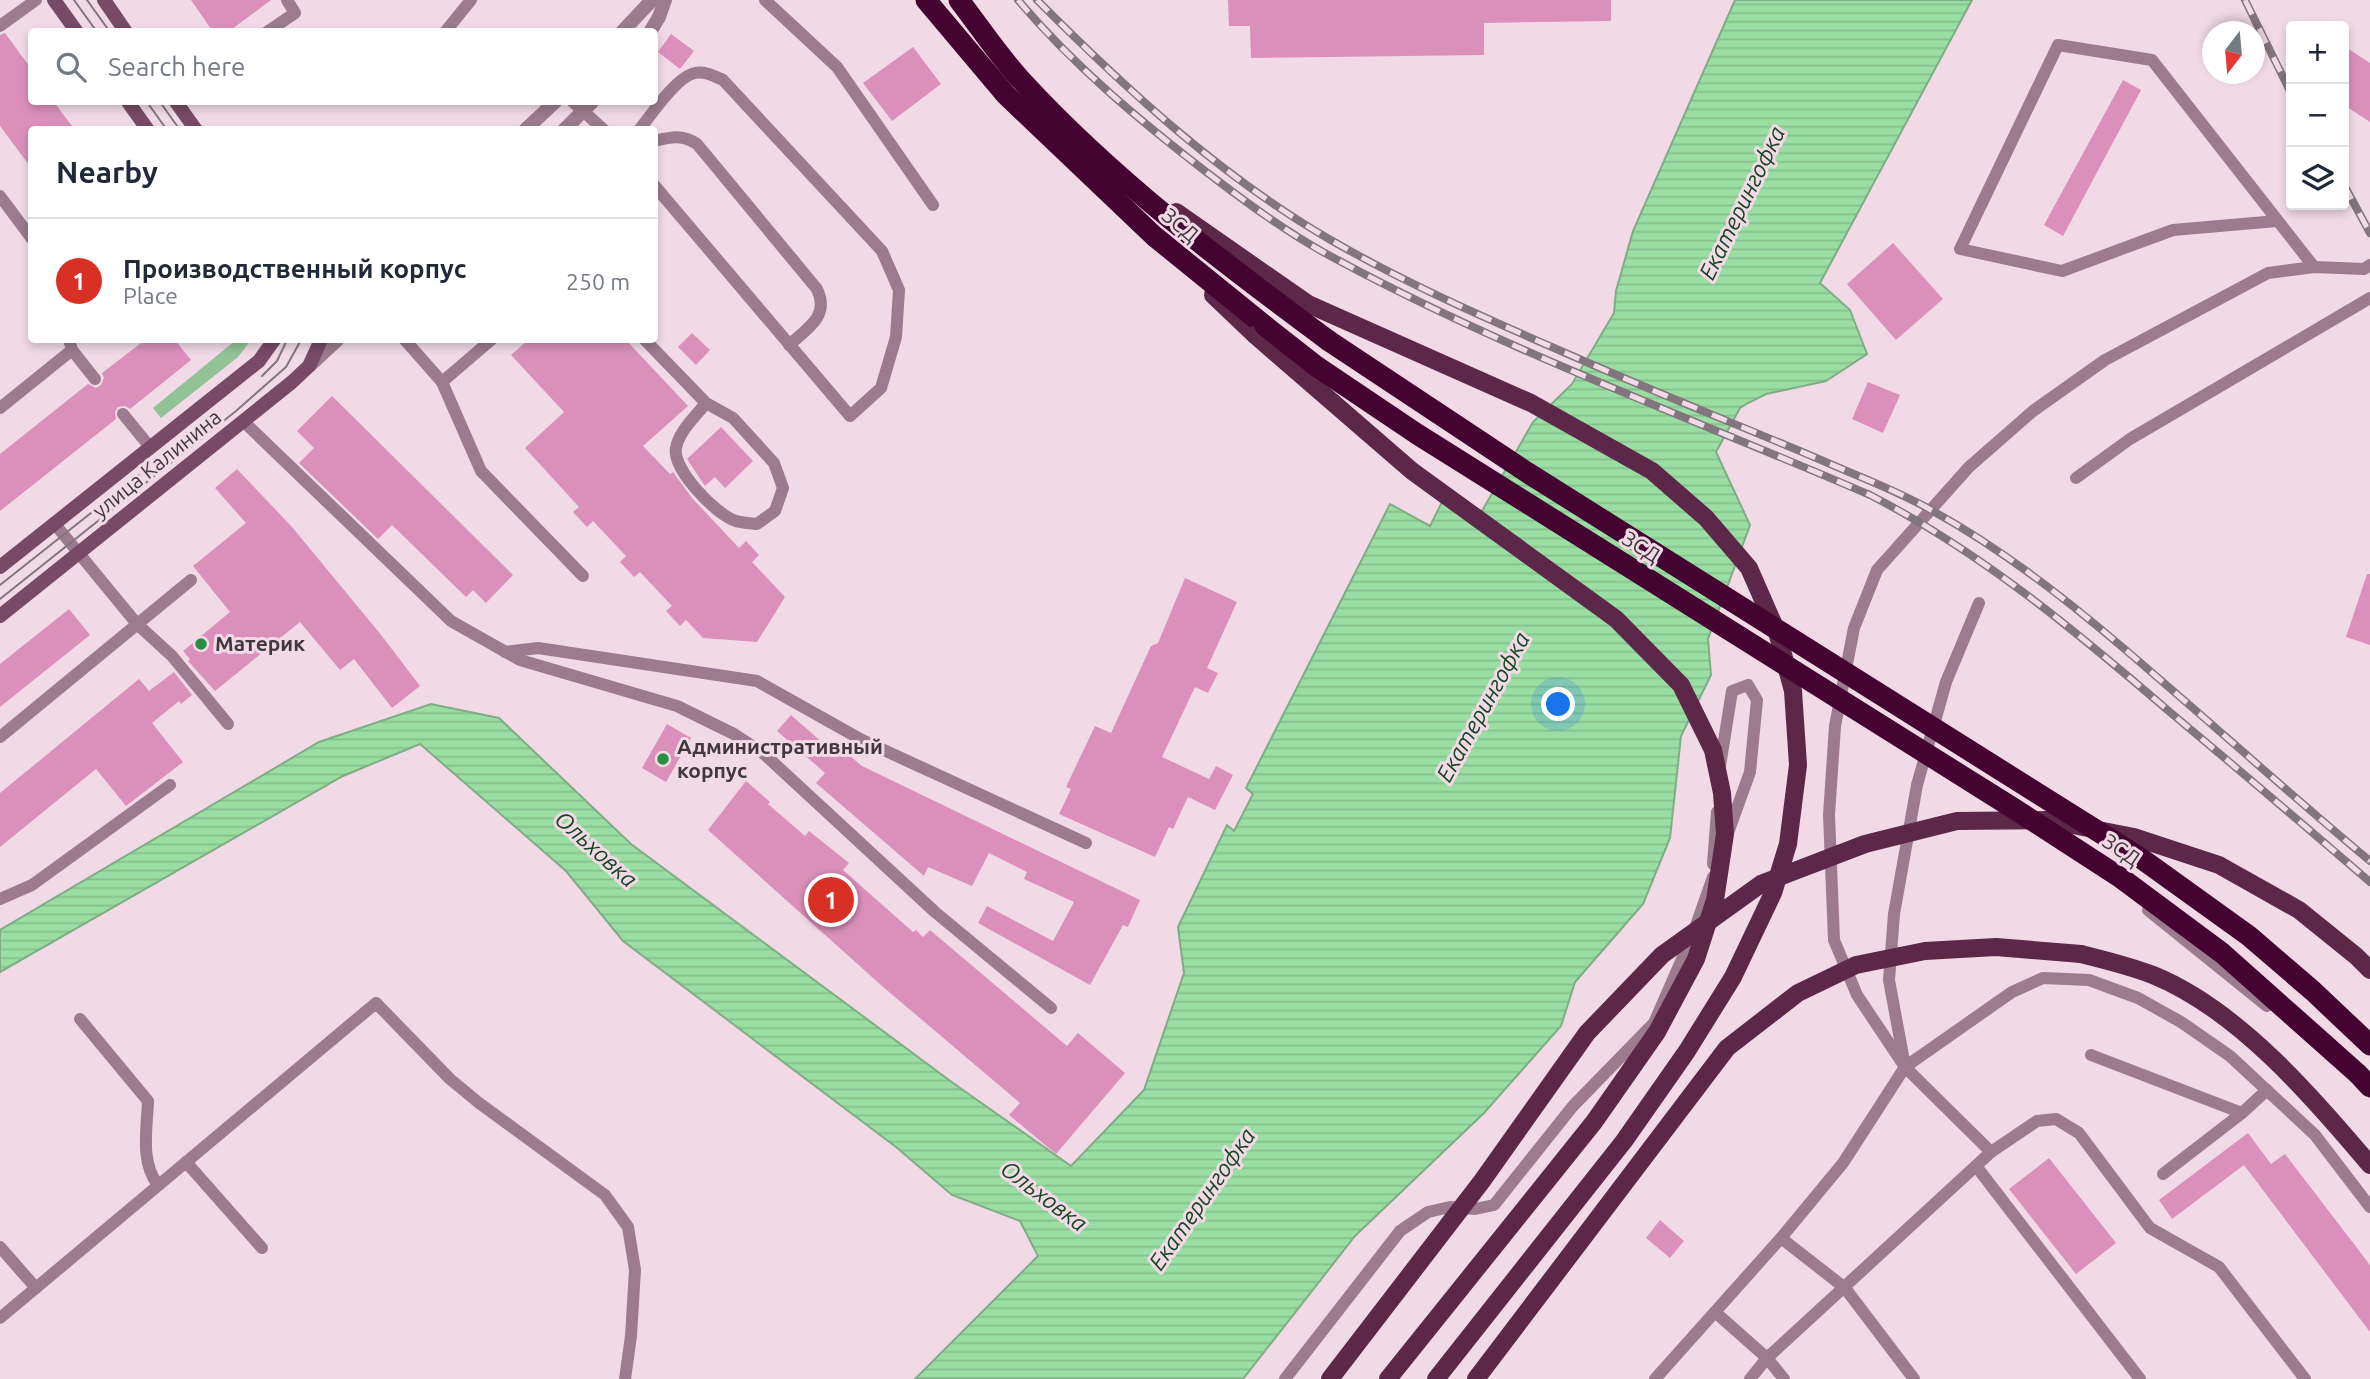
<!DOCTYPE html>
<html lang="en">
<head>
<meta charset="utf-8">
<style>
  :root { --surface:#fff; --page:#f2f2f3; --text:#1f2937; --muted:#747a83; --line:#e0e1e3; --accent:#d93025 }
  body { margin:0; font-family:Ubuntu,sans-serif; background:var(--page); color:var(--text) }
  .controls { position:absolute; right:21px; top:21px; display:grid; overflow:hidden; border-radius:7px; box-shadow:0 4px 10px #0003 }
  .controls button { width:63px; height:63px; display:grid; place-items:center; padding:0; border:0; border-bottom:2px solid var(--line); background:var(--surface); color:var(--text); font:35px sans-serif }
  .compass { position:absolute; left:2202px; top:21px; width:63px; height:63px; border-radius:50%; background:var(--surface); box-shadow:0 4px 10px #0003; rotate:196deg }
  .you { position:absolute; left:1559px; top:705px; width:24px; height:24px; margin:-18px; border:5px solid #fff; border-radius:50%; background:#1a73e8; box-shadow:0 0 0 10px #1a73e833 }
  .badge { display:grid; place-items:center; width:46px; height:46px; border-radius:50%; background:var(--accent); color:#fff; font-size:23px; font-weight:700 }
  .pin { position:absolute; translate:-50% -50%; border:4px solid #fff; box-shadow:0 2px 7px #0006 }
  .list { margin:0; padding:0; list-style:none }
  h2 { display:flex; justify-content:space-between; align-items:center; height:91px; margin:0; padding:0 28px; font-size:30px }
  h2 small { font-size:23px; font-weight:400; color:var(--muted) }
  .list li { display:grid; grid-template-columns:46px 1fr auto; gap:21px; align-items:center; box-sizing:border-box; height:126px; padding:0 28px; border-top:2px solid var(--line) }
  .list b { display:block; font-size:26px; white-space:nowrap }
  .list p { margin:0; font-size:23px; white-space:nowrap; color:var(--muted) }
  .list em { font-size:23px; font-style:normal; color:var(--muted) }
  .icon { flex:none; width:38px; height:38px; fill:none; stroke:currentColor; stroke-width:2; stroke-linecap:round; stroke-linejoin:round }
  .map { position:relative; flex:none; width:2370px; height:1379px; overflow:hidden }
  .search { position:absolute; background:var(--surface); box-shadow:0 4px 10px #0003; left:28px; top:28px; width:630px; height:77px; display:flex; align-items:center; gap:18px; box-sizing:border-box; padding:0 24px; border-radius:7px; color:var(--muted); font-size:26px }
  .panel { position:absolute; background:var(--surface); box-shadow:0 4px 10px #0003; left:28px; top:126px; width:630px; height:217px; border-radius:7px }
  .map>svg:first-child { display:block }
  .grass { fill:#92c298 }
  .water { fill:url(#water-rules); stroke:#7fac85; stroke-width:2 }
  .building { fill:#db90bc }
  .lines { fill:none; stroke-linecap:round; stroke-linejoin:round }
  .lane { stroke:#9b7b8d; stroke-width:12 }
  .street { stroke:#9b7b8d; stroke-width:14 }
  .secondary { stroke:#774a65; stroke-width:14 }
  .primary { stroke:#5c2748; stroke-width:18 }
  .highway { stroke:#440331; stroke-width:21 }
  .tram { stroke:#83757d; stroke-width:2 }
  .rail-casing { stroke:#83757d; stroke-width:8 }
  .rail { stroke:#f1dae6; stroke-width:5; stroke-dasharray:16; stroke-linecap:butt }
  .primary-bridge { stroke:#5c2748; stroke-width:18 }
  .highway-bridge { stroke:#440331; stroke-width:21 }
  .poi-dot { fill:#298e43; stroke:#f1dae6; stroke-width:2.5 }
  .labels { text-anchor:middle; stroke-width:6; stroke-linejoin:round; paint-order:stroke }
  .street-label { font-size:21px; fill:#41383d; stroke:#f1dae6 }
  .poi-label { font-size:21px; font-weight:bold; fill:#41383d; stroke:#f1dae6; text-anchor:start }
  .water-label { font-size:23px; font-style:italic; fill:#164621; stroke:#f1dae6 }
</style>
</head>
<body>
<div class="map">
<svg width="2370" height="1379" viewBox="0 0 2370 1379">
  <defs>
    <pattern id="water-rules" width="6" height="5" patternUnits="userSpaceOnUse" patternTransform="scale(1.75)"><rect width="6" height="5" fill="#9adea4"/><path d="M0 2.5h6" fill="none" stroke="#86bf8e"/></pattern>
  </defs>
  <rect width="100%" height="100%" fill="#f1dae6"/>
  <path class="grass" d="M236,340H251L238,357L161,418L153,408Z"/>
  <path class="water" d="M1735,0H1972L1820,283L1850,310L1867,354L1826,381L1766,394L1748,403L1740,408L1716,452L1750,525L1708,639L1711,675L1681,736L1670,838L1643,904L1575,982L1561,1026L1484,1113L1355,1236L1243,1379H915L1038,1256L1020,1221L952,1195L896,1147L623,941L566,871L420,744L343,776L0,972V930L319,742L431,704L499,718L631,844L953,1083L1071,1166L1144,1090L1184,973L1178,927L1227,825L1234,831L1253,794L1246,788L1390,504L1430,526L1442,502L1482,511L1533,422L1572,384L1614,313L1616,291L1633,231Z"/>
  <g class="building">
    <path d="M191,0H271L228,32H213Z"/>
    <path d="M1228,0H1611V21L1484,23V55L1251,58L1250,26H1229Z"/>
    <path d="M5,33L32,70V102H54L75,130H32V169L0,126V35Z"/>
    <path d="M671,34L694,51L680,69L658,52Z"/>
    <path d="M2344,46L2370,63V122L2344,105Z"/>
    <path d="M913,47L941,84L892,121L863,83Z"/>
    <path d="M2123,80L2141,90L2063,236L2044,225Z"/>
    <path d="M1893,243L1943,299L1896,340L1847,284Z"/>
    <path d="M692,333L710,350L696,365L678,347Z"/>
    <path d="M145,340H175L191,360L130,409L125,406L118,407L115,412L116,419L0,511V454L88,384L96,388L101,385L104,378L102,373Z"/>
    <path d="M528,340H626L688,406L643,446L670,474L673,472L692,498L739,548L746,541L759,555L752,562L785,597L757,642L703,638L686,620L680,626L666,611L672,606L640,572L634,577L620,562L626,556L593,521L587,527L573,512L579,507L525,448L564,412L511,355Z"/>
    <path d="M1868,382L1900,395L1883,433L1852,419Z"/>
    <path d="M332,396L513,575L486,603L473,590L466,597L392,525L378,539L299,463L314,448L297,431Z"/>
    <path d="M721,427L753,461L725,488L715,477L705,486L687,459Z"/>
    <path d="M237,469L292,527L382,636L420,686L392,708L354,659L340,670L300,622L215,691L188,661L190,659L183,651L230,612L193,566L246,523L215,488Z"/>
    <path d="M2367,574H2370V645L2346,637Z"/>
    <path d="M1185,578L1237,602L1207,668L1218,673L1208,693L1195,687L1162,757L1209,779L1216,766L1233,775L1215,810L1188,797L1173,829L1169,827L1155,857L1059,814L1071,789L1066,787L1095,726L1111,733L1151,646L1158,643Z"/>
    <path d="M69,609L90,635L0,707V664Z"/>
    <path d="M174,672L192,695L181,704L179,701L152,723L183,762L126,806L96,769L0,847V793L139,679L149,691Z"/>
    <path d="M791,715L839,757L844,751L862,766L1140,900L1128,927L1123,925L1090,985L978,923L987,906L1053,941L1074,902L1024,879L1027,872L989,853L972,886L928,867L924,876L816,783L825,773L777,731Z"/>
    <path d="M667,724L691,738L666,782L642,768Z"/>
    <path d="M746,781L770,802L768,804L805,836L809,831L849,863L843,870L913,932L916,930L923,937L930,930L1067,1046L1078,1033L1125,1073L1056,1154L1009,1115L1020,1103L882,986L708,830Z"/>
    <path d="M2248,1133L2271,1164L2285,1154L2370,1265V1332L2244,1165L2172,1219L2159,1200Z"/>
    <path d="M2049,1158L2116,1243L2076,1274L2009,1189Z"/>
    <path d="M1660,1220L1684,1241L1670,1258L1646,1238Z"/>
  </g>
  <g class="lines">
    <g class="lane">
      <path d="M765,0L837,67L933,205"/>
      <path d="M0,26L36,0"/>
      <path d="M267,32L295,13L287,0"/>
      <path d="M445,32L471,0"/>
      <path d="M573,102L604,130"/>
      <path d="M639,130C652,114 676,77 695,73C705,71 714,76 723,80L882,251L899,290L896,337L881,388L850,416L654,185"/>
      <path d="M654,141C671,137 682,134 697,144L817,289C830,316 808,328 789,345"/>
      <path d="M0,196L32,239"/>
      <path d="M2277,221L2173,230L2062,271L1960,249L2058,45L2152,60L2314,267"/>
      <path d="M69,340L72,350L95,379"/>
      <path d="M405,340L442,382L481,471L583,576"/>
      <path d="M645,340L706,403L733,418L774,463L783,488L775,511L757,524C751,523 742,523 736,521C716,515 672,469 676,448C679,431 695,417 706,403"/>
      <path d="M442,382L491,340"/>
      <path d="M0,408L72,350"/>
      <path d="M123,414L150,447"/>
      <path d="M244,422L451,621L520,660L677,706L734,734L763,753L935,912L1051,1008"/>
      <path d="M2076,478L2130,439L2370,298"/>
      <path d="M54,523L137,624L172,656L228,724"/>
      <path d="M505,652L538,648L757,681L862,740L1086,843"/>
      <path d="M0,737L191,580"/>
      <path d="M1720,766L1732,691L1748,685L1757,700L1750,772L1728,833"/>
      <path d="M1713,864L1717,812"/>
      <path d="M0,899L32,885L170,785"/>
      <path d="M2148,910L2267,1006"/>
      <path d="M80,1019L148,1101C147,1129 140,1162 158,1185"/>
      <path d="M2091,1055L2242,1113L2267,1090"/>
      <path d="M1904,1061L1889,980L1894,914L1917,785L1946,682L1979,603"/>
      <path d="M1991,1152L1905,1067L1857,995L1834,940L1829,815L1835,726L1854,628L1877,570L1969,467L2033,411L2105,360L2268,273L2314,267L2364,269L2370,265"/>
      <path d="M186,1162L262,1248"/>
      <path d="M1976,1166L2140,1379"/>
      <path d="M2163,1174L2242,1113"/>
      <path d="M1781,1238L1845,1288L1914,1379"/>
      <path d="M0,1247L36,1288"/>
      <path d="M1715,1312L1767,1358L1784,1379"/>
      <path d="M0,1318L376,1003L450,1079L479,1103L605,1195L628,1227L635,1270L631,1336L625,1379"/>
      <path d="M1285,1379L1400,1231L1428,1212L1450,1207L1475,1209L1494,1205L1573,1106L1654,1023L1693,934L1713,877"/>
      <path d="M1655,1379L1781,1238L1843,1163L1905,1067L2012,992L2043,978L2089,980L2138,998L2181,1022L2230,1056L2315,1135L2370,1207"/>
      <path d="M1750,1379L1767,1358L1991,1152L2037,1121L2056,1119L2079,1133L2150,1228L2219,1267L2305,1379"/>
    </g>
    <g class="street">
      <path d="M622,32L652,0"/>
      <path d="M650,32L659,17L665,0"/>
      <path d="M525,130L555,102"/>
      <path d="M564,130L592,102"/>
      <path d="M310,365L337,340"/>
    </g>
    <g class="secondary">
      <path d="M54,0L77,32"/>
      <path d="M104,0L126,32"/>
      <path d="M128,102L148,130"/>
      <path d="M176,102L196,130"/>
      <path d="M0,567L259,361L274,340"/>
      <path d="M0,616L292,382L309,366L321,340"/>
    </g>
    <g class="primary">
      <path d="M1176,212L1308,304L1531,403L1652,471L1706,518L1749,568L1777,632L1793,691L1798,765L1788,844L1773,893L1733,977L1687,1051L1624,1141L1436,1379"/>
      <path d="M1213,295L1255,335"/>
      <path d="M2081,954C2105,960 2130,966 2153,975C2237,1009 2313,1097 2370,1165"/>
    </g>
    <g class="highway">
      <path d="M926,0L1006,95L1154,236L1265,326"/>
      <path d="M959,0C979,26 998,55 1021,80C1113,180 1221,261 1329,341"/>
      <path d="M2358,1074L2370,1087"/>
    </g>
    <g class="tram">
      <path d="M74,0L97,32"/>
      <path d="M87,0L110,32"/>
      <path d="M147,102L167,130"/>
      <path d="M160,102L180,130"/>
      <path d="M262,376L277,361L287,340"/>
      <path d="M0,585L139,475"/>
      <path d="M0,599L236,411L286,367L301,340"/>
    </g>
    <defs>
      <g id="rail">
        <path d="M1018,0C1073,65 1139,120 1205,171C1243,200 1282,229 1323,252C1498,348 1687,416 1870,495C1981,552 2077,632 2171,713C2238,769 2304,825 2370,882"/>
        <path d="M1037,0C1126,89 1219,175 1329,239C1403,282 1483,317 1561,351C1647,389 1734,423 1821,460C1857,476 1896,490 1931,510C2013,555 2086,615 2157,677C2228,738 2298,801 2370,861"/>
        <path d="M2245,0L2291,93"/>
        <path d="M2344,185L2370,233"/>
      </g>
    </defs>
    <use href="#rail" class="rail-casing"/>
    <use href="#rail" class="rail"/>
    <g class="primary-bridge">
      <path d="M1255,335L1412,471L1616,619L1681,685L1713,750L1722,793L1725,834L1715,900L1696,959L1657,1032L1594,1122L1388,1379"/>
      <path d="M1330,1379L1482,1181L1587,1033L1662,955L1761,884L1865,844L1957,821L2047,820L2134,837L2219,865L2299,910L2356,956L2370,970"/>
      <path d="M1476,1379L1727,1048L1798,993L1856,965L1925,951L1996,947L2081,954"/>
    </g>
    <g class="highway-bridge">
      <path d="M1265,326L1316,366L1417,434L2013,808L2121,878L2222,953L2358,1074"/>
      <path d="M1329,341L1528,473L2142,859L2249,936L2313,991L2370,1045"/>
    </g>
  </g>
  <g class="poi-dot">
    <circle cx="201" cy="644" r="7"/>
    <circle cx="663" cy="759" r="7"/>
  </g>
  <g class="labels">
    <g class="street-label">
      <text transform="translate(1180 225) rotate(40)" y="7">ЗСД</text>
      <text transform="translate(157 464) rotate(-39)" y="7">улица Калинина</text>
      <text transform="translate(1641 547) rotate(32)" y="7">ЗСД</text>
      <text transform="translate(2121 850) rotate(34)" y="7">ЗСД</text>
    </g>
    <g class="poi-label">
      <text x="215" y="651">Материк</text>
      <text x="677" y="754">Административный<tspan x="677" dy="24">корпус</tspan></text>
    </g>
    <g class="water-label">
      <text transform="translate(1742 203) rotate(-64)" y="8">Екатерингофка</text>
      <text transform="translate(1483 707) rotate(-61)" y="8">Екатерингофка</text>
      <text transform="translate(596 849) rotate(42)" y="8">Ольховка</text>
      <text transform="translate(1044 1196) rotate(37)" y="8">Ольховка</text>
      <text transform="translate(1202 1199) rotate(-55)" y="8">Екатерингофка</text>
    </g>
  </g>
</svg>
<div class="controls">
<button>+</button>
<button>−</button>
<button><svg class="icon" aria-label="layers" viewBox="0 0 24 24"><path d="M12 4l9 5-9 5-9-5zM3 14l9 5 9-5"/></svg></button>
</div>
<svg class="compass" viewBox="-18 -18 36 36"><path d="M0-13l5 13h-10z" fill="#e53935"/><path d="M0 13l5-13h-10z" fill="#747a83"/></svg>
<div class="you"></div>
<div class="pin badge" style="left:831px;top:900px">1</div>
<div class="search"><svg class="icon" aria-label="search" viewBox="0 0 24 24"><circle cx="10" cy="10" r="6"/><path d="M15 15l6 6"/></svg>Search here</div>
<section class="panel">
<h2>Nearby<small></small></h2>
<ul class="list">
<li><span class="badge">1</span><div><b>Производственный корпус</b><p>Place</p></div><em>250 m</em></li>
</ul>
</section>
</div>
</body>
</html>
